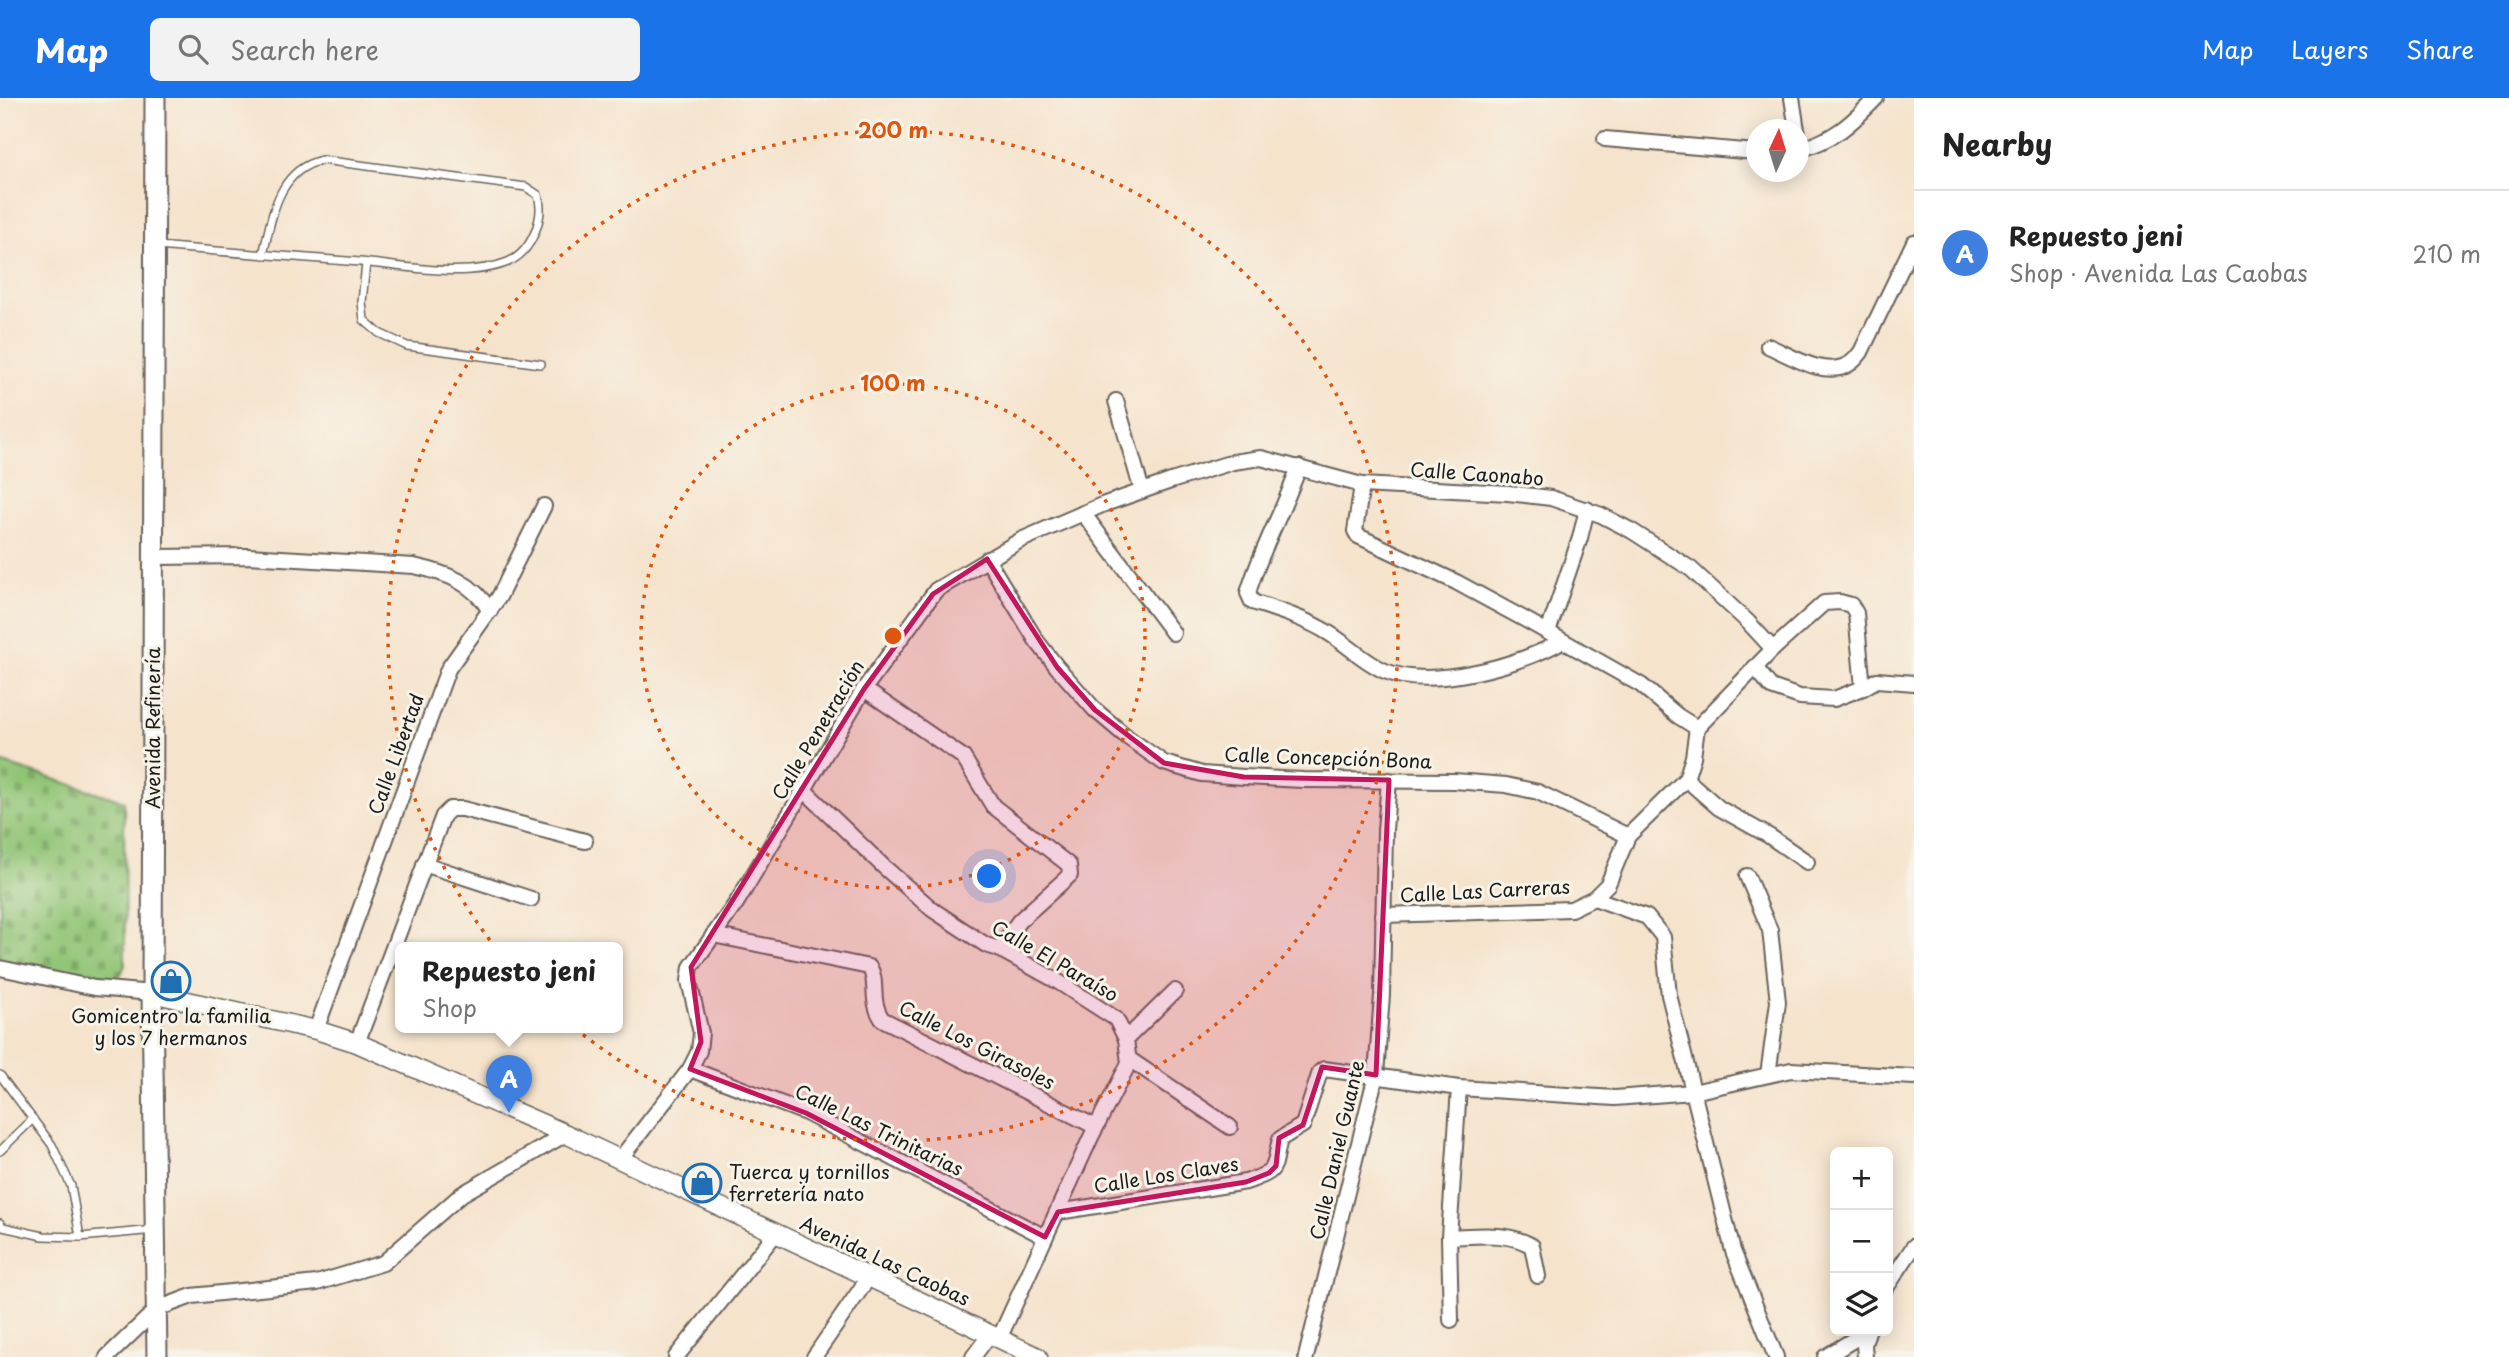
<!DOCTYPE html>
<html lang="en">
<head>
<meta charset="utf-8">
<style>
  :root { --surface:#fff; --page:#f2f2f2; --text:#222; --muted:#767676; --line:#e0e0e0; --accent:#1a73e8 }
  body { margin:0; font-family:"Playpen Sans",sans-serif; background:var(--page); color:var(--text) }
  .controls { position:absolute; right:21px; bottom:21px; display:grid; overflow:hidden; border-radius:10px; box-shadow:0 4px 18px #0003 }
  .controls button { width:63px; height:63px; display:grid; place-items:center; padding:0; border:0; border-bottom:2px solid var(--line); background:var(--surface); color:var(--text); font:35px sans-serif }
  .compass { position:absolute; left:1746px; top:21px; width:63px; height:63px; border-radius:50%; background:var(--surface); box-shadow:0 4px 18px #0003; rotate:4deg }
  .you { position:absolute; left:990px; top:779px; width:24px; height:24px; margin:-18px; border:5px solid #fff; border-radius:50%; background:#1a73e8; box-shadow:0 0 0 10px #1a73e833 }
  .badge { display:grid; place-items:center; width:46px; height:46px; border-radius:50%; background:var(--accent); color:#fff; font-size:23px; font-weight:700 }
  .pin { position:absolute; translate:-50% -58px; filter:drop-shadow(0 2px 4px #0008) }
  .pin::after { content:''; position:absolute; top:37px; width:24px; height:21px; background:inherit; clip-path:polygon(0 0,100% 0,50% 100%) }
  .popup { position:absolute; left:395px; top:844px; width:228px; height:91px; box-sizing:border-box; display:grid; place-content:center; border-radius:10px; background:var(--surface); filter:drop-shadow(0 2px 5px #0005); font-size:23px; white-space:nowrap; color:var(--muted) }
  .popup b { font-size:26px; color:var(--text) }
  .popup::after { content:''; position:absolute; left:50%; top:100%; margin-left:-14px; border:14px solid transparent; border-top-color:var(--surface) }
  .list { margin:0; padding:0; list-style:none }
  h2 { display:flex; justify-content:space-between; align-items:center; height:91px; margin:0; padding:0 28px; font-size:30px }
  h2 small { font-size:23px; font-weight:400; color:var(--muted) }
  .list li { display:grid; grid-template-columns:46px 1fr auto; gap:21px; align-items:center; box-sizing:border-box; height:126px; padding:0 28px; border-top:2px solid var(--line) }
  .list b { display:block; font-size:26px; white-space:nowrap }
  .list p { margin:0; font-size:23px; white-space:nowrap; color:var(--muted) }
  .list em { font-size:23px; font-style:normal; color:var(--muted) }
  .icon { flex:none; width:38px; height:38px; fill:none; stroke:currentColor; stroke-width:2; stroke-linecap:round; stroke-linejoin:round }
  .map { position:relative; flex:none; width:1914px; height:1259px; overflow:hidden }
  header { display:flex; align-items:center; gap:42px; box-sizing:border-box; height:98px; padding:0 35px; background:var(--accent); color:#fff }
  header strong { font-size:33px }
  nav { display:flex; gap:38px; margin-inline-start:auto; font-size:24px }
  .search { width:490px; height:63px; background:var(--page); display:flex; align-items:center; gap:18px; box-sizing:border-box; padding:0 24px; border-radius:10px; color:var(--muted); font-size:26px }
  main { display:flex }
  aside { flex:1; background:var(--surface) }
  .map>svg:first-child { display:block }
  .cemetery { fill:url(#cemetery-stones); stroke:#567048; stroke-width:2 }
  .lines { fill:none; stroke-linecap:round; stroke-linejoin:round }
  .service-casing { stroke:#68625a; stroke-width:10 }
  .minor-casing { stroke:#68625a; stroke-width:18 }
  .tertiary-casing { stroke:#68625a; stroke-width:21 }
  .secondary-casing { stroke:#68625a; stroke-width:23 }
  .service { stroke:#fff; stroke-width:7 }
  .minor { stroke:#fff; stroke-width:14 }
  .tertiary { stroke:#fff; stroke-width:18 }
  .secondary { stroke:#fff; stroke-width:19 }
  .marked { fill:#c2185b; fill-opacity:0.2; stroke:#c2185b; stroke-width:5; stroke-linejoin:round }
  .ring { fill:none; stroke:#de560d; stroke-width:3.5; stroke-dasharray:3.5 7 }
  .labels { text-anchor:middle; stroke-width:6; stroke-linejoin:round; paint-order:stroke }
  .street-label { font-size:19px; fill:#1c1c1c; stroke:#f7f3e8 }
  .poi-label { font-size:19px; fill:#1c1c1c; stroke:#f7f3e8 }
  .centre { fill:#de560d; stroke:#f7f3e8; stroke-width:3.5 }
  .ring-label { font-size:21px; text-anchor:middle; font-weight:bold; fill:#de560d; stroke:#f7f3e8; stroke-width:6; stroke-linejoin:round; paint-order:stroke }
</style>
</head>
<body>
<header>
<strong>Map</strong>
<div class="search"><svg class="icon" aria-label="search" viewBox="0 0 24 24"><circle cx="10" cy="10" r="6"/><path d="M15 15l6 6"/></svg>Search here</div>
<nav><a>Map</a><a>Layers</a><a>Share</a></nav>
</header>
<main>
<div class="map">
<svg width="1914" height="1259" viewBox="0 0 1914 1259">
  <defs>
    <pattern id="cemetery-stones" width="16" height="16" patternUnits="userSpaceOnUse" patternTransform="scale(1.75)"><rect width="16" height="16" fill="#90c475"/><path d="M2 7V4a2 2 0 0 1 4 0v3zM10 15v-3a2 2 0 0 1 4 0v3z" fill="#7ca865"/></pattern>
  </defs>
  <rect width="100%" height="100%" fill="#f7f3e8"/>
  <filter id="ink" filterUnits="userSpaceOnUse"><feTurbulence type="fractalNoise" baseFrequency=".0143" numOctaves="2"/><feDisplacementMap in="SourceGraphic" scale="14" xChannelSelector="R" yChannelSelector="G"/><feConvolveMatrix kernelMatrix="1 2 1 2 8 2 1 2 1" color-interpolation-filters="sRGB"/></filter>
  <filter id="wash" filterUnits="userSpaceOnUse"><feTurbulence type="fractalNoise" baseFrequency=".00686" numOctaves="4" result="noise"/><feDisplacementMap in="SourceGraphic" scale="28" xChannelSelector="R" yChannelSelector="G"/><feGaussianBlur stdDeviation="1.57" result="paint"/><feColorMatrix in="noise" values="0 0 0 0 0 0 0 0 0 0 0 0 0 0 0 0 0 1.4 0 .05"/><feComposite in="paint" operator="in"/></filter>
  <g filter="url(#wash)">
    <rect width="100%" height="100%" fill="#f5e3cc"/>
    <path class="cemetery" d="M0,664L124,703L125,867L121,876L108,886L0,870Z"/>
  </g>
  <g filter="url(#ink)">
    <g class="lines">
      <defs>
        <g id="service">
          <path d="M158,148C225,154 292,159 360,164C404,168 466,181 508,164C532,154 545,119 538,97L526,89L322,62C277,72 272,119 263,157"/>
          <path d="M366,165L362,204L364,222L379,235L407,248L541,266"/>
          <path d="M0,977L52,1047L71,1088L80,1139"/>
          <path d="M0,1053L33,1021"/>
          <path d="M0,1125L3,1129L43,1138L80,1139L155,1132"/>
        </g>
        <g id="minor">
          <path d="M1792,0L1797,32"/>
          <path d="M1605,41L1756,54"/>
          <path d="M1798,52C1834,42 1851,26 1876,0"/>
          <path d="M1768,248C1790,257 1825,281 1849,266C1853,264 1858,258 1861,254L1914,144"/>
          <path d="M1116,303L1142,393"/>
          <path d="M1299,369C1284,412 1261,451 1248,495L1252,504C1277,512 1304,520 1327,534C1347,546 1364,564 1385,573C1431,592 1521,567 1562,543"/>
          <path d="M1362,387L1355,433L1358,438L1456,484L1526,522L1641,587L1678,618L1697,630"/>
          <path d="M1083,415L1173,535"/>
          <path d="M154,459L248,458L414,468C446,475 473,484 490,513"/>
          <path d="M987,461L1036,542L1057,569L1095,612L1127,639L1164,665L1202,676L1244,679L1303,682L1454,683L1506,687L1538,694L1628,738"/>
          <path d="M1548,534L1580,440L1587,411"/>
          <path d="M1755,569L1771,589L1800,599L1834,601L1863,590L1877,582L1914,585"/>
          <path d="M864,591L963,659L993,708L1069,767L1070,777L1019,823L999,851"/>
          <path d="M1686,681L1719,710L1769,738L1807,764"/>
          <path d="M804,692L884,769L933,812L986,847L999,851L1057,883L1116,921L1126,941L1129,965L1091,1039L999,1241"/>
          <path d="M424,766L531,801"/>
          <path d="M1747,778L1770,832L1778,904L1768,977"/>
          <path d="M1594,800L1647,819L1663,839L1669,897L1733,1153L1776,1259"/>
          <path d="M1383,817L1571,811L1594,800L1608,786L1628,738L1686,681L1693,659L1697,630L1773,551L1824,505L1840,504L1851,507L1856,515L1863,590"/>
          <path d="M713,837L869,869C879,882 869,902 882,921L1096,1029"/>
          <path d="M0,870L95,890L152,895"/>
          <path d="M316,932L448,571L499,499L544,408"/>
          <path d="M1126,941L1175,893"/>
          <path d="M357,945L443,718L450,711H463L585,743"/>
          <path d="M1129,961L1230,1029"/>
          <path d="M690,971L806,1015L1045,1139"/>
          <path d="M620,1061L690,971L699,953L701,935L689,883L691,869L737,804L864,591L936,492L1021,442L1102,407L1171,383L1233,364L1261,360L1362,387L1508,395L1551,400L1601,417L1632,433L1691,471L1748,524L1773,551"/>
          <path d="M1058,1114L1246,1084C1280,1072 1272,1073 1280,1041L1303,1027L1320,974L1324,971L1459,990L1615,1000L1693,994L1791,972L1914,979"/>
          <path d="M1449,1139C1476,1138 1508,1133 1532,1148L1538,1178"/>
          <path d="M1888,1187L1914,1148"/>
          <path d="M1451,1222L1449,1139L1459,990"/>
          <path d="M107,1259L157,1211L192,1198L317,1185L383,1165L462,1096L566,1036"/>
          <path d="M676,1259L776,1135"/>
          <path d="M814,1259L869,1179"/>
          <path d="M973,1259L990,1236"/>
          <path d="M1306,1259L1376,977L1382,897L1385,732L1389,682"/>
          <path d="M1825,1259L1868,1233"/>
          <path d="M1865,1259L1864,1247L1868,1233"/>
        </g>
        <path id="tertiary" d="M152,895L316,932L357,945L566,1036L1038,1259"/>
        <path id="secondary" d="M155,0L152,895L157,1259"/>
      </defs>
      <use href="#service" class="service-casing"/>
      <use href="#minor" class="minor-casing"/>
      <use href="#tertiary" class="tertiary-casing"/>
      <use href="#secondary" class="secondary-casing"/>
      <use href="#service" class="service"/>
      <use href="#minor" class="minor"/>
      <use href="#tertiary" class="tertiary"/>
      <use href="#secondary" class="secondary"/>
    </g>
  </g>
  <path class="marked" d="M987,461L1057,569L1095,612L1164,665L1244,679L1389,682L1376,977L1322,969L1303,1027L1279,1040L1276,1068L1269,1075L1246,1084L1058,1114L1045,1139L806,1015L690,971L701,944L691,869L864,591L933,496Z"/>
  <g class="ring">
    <circle cx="893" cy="538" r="252"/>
    <circle cx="893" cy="538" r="505"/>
  </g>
  <defs>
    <symbol id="shop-ring" viewBox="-11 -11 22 22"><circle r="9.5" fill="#f7f3e8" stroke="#1f6fb2" stroke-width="1.5"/><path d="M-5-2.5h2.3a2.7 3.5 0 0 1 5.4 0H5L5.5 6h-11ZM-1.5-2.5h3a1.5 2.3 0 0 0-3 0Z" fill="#1f6fb2"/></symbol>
  </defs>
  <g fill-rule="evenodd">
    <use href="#shop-ring" x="149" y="861" width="44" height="44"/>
    <use href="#shop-ring" x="680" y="1063" width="44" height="44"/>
  </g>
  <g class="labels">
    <g class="street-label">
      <text transform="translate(1477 376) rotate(4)" y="7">Calle Caonabo</text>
      <text transform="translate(153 630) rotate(-90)" y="7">Avenida Refinería</text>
      <text transform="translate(818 632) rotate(-59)" y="7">Calle Penetración</text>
      <text transform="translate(396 656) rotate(-70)" y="7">Calle Libertad</text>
      <text transform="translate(1328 660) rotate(2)" y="7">Calle Concepción Bona</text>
      <text transform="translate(1485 793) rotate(-3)" y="7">Calle Las Carreras</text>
      <text transform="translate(1055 863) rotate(30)" y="7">Calle El Paraíso</text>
      <text transform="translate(977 947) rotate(27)" y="7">Calle Los Girasoles</text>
      <text transform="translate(879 1032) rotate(26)" y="7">Calle Las Trinitarias</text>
      <text transform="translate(1337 1052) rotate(-77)" y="7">Calle Daniel Guante</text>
      <text transform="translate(1166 1077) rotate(-9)" y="7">Calle Los Claves</text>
      <text transform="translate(885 1163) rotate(25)" y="7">Avenida Las Caobas</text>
    </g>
    <g class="poi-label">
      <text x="171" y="925">Gomicentro la familia<tspan x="171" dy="22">y los 7 hermanos</tspan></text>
      <text x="729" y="1081" text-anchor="start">Tuerca y tornillos<tspan x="729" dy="22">ferretería nato</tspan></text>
    </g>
  </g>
  <circle cx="893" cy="538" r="10" class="centre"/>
  <g class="ring-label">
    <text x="893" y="40">200 m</text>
    <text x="893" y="293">100 m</text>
  </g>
</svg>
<div class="controls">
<button>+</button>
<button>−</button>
<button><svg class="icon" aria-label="layers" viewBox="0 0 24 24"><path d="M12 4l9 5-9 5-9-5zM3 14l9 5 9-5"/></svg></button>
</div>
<svg class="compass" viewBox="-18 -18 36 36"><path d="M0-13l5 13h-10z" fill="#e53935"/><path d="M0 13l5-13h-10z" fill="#767676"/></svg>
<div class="you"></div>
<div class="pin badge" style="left:509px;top:1015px;background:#3f7fe0">A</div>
<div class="popup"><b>Repuesto jeni</b>Shop</div>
</div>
<aside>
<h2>Nearby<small></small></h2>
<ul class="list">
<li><span class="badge" style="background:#3f7fe0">A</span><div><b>Repuesto jeni</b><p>Shop · Avenida Las Caobas</p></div><em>210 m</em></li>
</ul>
</aside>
</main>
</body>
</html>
